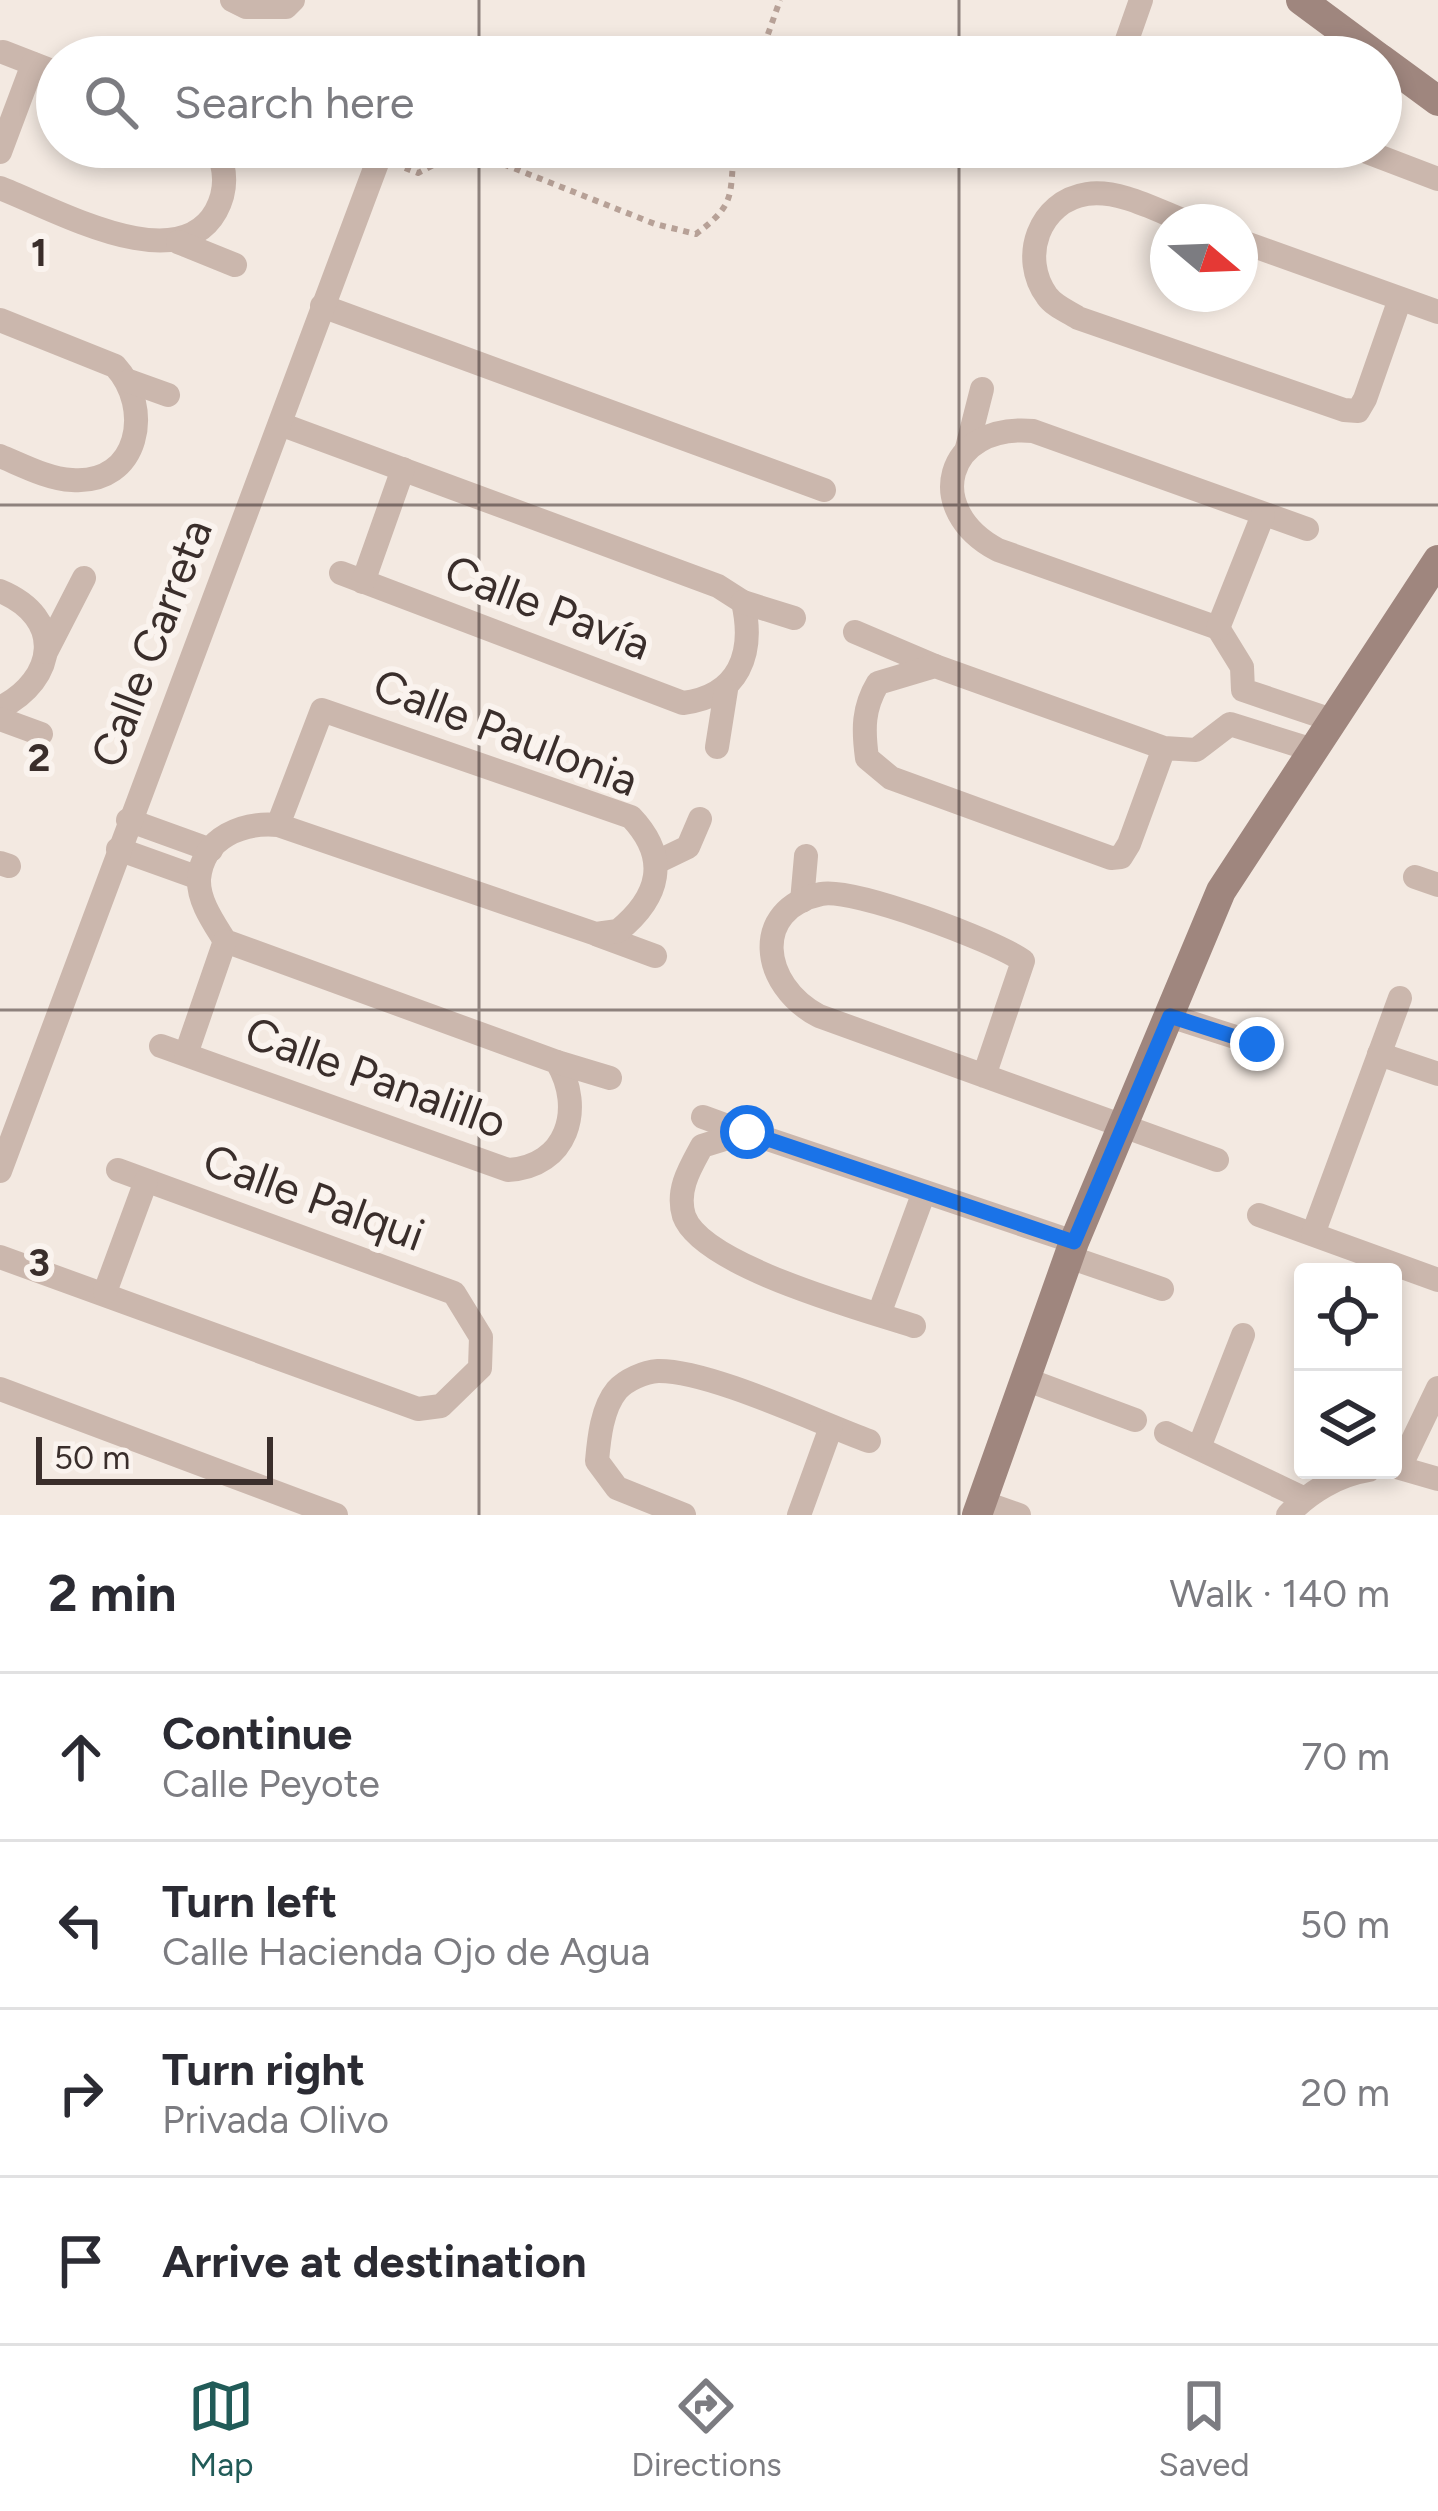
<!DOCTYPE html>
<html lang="en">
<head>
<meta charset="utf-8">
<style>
  :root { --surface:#fff; --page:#f2f2f3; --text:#2b2b33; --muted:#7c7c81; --line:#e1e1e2; --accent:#215b58 }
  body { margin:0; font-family:Figtree,sans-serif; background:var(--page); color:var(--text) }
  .controls { position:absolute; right:36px; bottom:36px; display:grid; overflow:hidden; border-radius:12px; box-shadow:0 6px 18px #0003 }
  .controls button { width:108px; height:108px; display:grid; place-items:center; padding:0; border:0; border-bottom:3px solid var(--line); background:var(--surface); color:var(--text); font:60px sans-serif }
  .compass { position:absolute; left:1150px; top:204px; width:108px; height:108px; border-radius:50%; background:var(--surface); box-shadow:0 6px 18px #0003; rotate:109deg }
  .scale { position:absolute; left:36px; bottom:30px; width:237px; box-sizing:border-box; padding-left:12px; border:6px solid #3a2e2b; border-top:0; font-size:33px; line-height:42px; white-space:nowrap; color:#3a2e2b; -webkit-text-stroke:9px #faf3ee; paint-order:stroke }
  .stop { position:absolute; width:36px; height:36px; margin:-27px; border:9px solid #1a73e8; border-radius:50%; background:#fff }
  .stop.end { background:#1a73e8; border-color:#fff; box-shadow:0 3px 12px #0008 }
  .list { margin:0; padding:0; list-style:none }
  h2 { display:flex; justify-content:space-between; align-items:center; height:156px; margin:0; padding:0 48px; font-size:51px }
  h2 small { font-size:39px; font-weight:400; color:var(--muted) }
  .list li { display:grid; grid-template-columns:78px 1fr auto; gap:36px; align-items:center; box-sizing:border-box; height:168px; padding:0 48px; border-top:3px solid var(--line) }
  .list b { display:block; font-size:45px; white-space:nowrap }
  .list p { margin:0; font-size:39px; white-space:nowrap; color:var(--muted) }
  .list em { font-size:39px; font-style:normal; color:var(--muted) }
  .icon { flex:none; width:66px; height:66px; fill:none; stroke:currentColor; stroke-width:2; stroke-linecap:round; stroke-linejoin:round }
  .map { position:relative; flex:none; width:1438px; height:1515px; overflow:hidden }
  .search { position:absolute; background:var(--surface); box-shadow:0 6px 18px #0003; left:36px; right:36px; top:36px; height:132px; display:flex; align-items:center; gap:30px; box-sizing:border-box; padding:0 42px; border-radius:66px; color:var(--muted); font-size:45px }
  .sheet { height:828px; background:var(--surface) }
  nav { display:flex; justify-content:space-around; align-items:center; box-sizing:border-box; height:168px; border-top:3px solid var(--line); background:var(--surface); font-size:33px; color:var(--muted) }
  nav a { display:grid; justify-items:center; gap:6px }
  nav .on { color:var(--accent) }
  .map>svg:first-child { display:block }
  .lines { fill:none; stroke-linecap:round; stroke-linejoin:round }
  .path { stroke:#b7a197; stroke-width:6; stroke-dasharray:6 6; stroke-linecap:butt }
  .street { stroke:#cbb7ad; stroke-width:24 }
  .secondary { stroke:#9f867e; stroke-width:30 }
  .route { stroke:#1a73e8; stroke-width:15 }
  .grid { fill:none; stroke:#3a2e2b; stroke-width:3; stroke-opacity:0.55 }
  .labels { text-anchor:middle; stroke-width:12; stroke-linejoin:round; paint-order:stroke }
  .street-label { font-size:45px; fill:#3a2e2b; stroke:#faf3ee }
  .grid-label { font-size:39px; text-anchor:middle; font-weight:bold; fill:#3a2e2b; stroke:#faf3ee; stroke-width:12; stroke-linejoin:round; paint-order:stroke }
</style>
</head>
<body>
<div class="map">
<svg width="1438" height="1515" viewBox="0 0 1438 1515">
  <rect width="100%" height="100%" fill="#f3e9e1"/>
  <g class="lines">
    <g class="path">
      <path d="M760,57L780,0"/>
      <path d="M405,168L418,173L465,149L655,224L696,234C739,202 728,194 735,147"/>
    </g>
    <g class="street">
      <path d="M232,0L246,7H286L293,0"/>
      <path d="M3,52L57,73"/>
      <path d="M1121,57L1141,0"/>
      <path d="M1354,147L1438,179"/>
      <path d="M0,152L33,64"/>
      <path d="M0,188C55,209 178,280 216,211C228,189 226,168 216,147"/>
      <path d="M1187,222C1158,211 1119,189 1087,194C1039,201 1019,258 1047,296C1054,306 1067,311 1078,318L1344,410L1358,411L1365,399L1400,299"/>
      <path d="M1240,241L1438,312"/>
      <path d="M178,242L235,265"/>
      <path d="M322,306L824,490"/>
      <path d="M0,320L115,366C153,407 140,485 72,480C48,479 22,465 0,456"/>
      <path d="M129,381L168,395"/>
      <path d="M280,424L718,586L743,602C755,654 739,696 683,703L341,573"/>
      <path d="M967,448L982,389"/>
      <path d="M363,582L403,469"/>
      <path d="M0,591C65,618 57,679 0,708"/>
      <path d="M743,602L794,618"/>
      <path d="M1218,628L998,550C922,510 945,423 1033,431L1307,529"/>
      <path d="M1218,628L1242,667L1243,690L1332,720"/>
      <path d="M1218,628L1263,515"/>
      <path d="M855,632L935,666"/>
      <path d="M46,652L84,578"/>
      <path d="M0,719L41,734"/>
      <path d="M717,747L726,690"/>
      <path d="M1164,748L1129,844L1121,857L1111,858L891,778L867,758C863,729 863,708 878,683L935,666L1164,748L1196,750L1230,724L1313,750"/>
      <path d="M128,820L211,850"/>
      <path d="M118,849L199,878"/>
      <path d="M659,861L688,847L700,819"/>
      <path d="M0,863L9,866"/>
      <path d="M1415,877L1438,885"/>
      <path d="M802,901L806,856"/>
      <path d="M598,935L655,956"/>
      <path d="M1170,1016L1257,1044"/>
      <path d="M161,1046L508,1170C567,1167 585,1109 557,1062L225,941C214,923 198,901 199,879C203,836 244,822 278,825L596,934L618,931C660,897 670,858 631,817L322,710L278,825"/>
      <path d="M186,1054L225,941"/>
      <path d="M1379,1054L1438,1074"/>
      <path d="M557,1062L610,1078"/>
      <path d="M984,1076L1023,961C996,941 852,887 821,894C751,909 760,985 819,1016L1217,1160"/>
      <path d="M703,1117L744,1132"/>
      <path d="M0,1171L383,147"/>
      <path d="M1259,1215L1438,1280"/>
      <path d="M1313,1234L1400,998"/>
      <path d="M0,1257L418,1409L441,1406L480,1368L481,1337L454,1293L118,1170"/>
      <path d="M1069,1257L1162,1289"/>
      <path d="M105,1292L146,1181"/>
      <path d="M879,1314L924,1192"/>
      <path d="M914,1326C862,1309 702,1266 684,1216C676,1190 690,1168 702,1146L747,1132L1074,1242"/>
      <path d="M1025,1379L1135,1420"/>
      <path d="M0,1389L336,1515"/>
      <path d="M1166,1433L1303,1498"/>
      <path d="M1200,1445L1243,1335"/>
      <path d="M1401,1465L1438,1388"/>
      <path d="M1393,1466L1438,1479"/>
      <path d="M982,1502L1019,1515"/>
      <path d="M684,1515L617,1488L597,1461C599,1438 602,1408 617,1390C626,1380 644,1372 658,1371C709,1370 817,1422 869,1441"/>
      <path d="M799,1515L831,1427"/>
      <path d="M1288,1515C1309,1492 1338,1475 1369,1470"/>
    </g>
    <g class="secondary">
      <path d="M1301,0L1378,57"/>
      <path d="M1381,59L1438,101"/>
      <path d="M977,1515L1074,1242L1221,891L1438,560"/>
    </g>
  </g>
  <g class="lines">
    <path class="route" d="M747,1132L1074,1242L1170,1016L1257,1044"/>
  </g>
  <path class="grid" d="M479,0V57M959,0V57M479,147V1515M959,147V1515M0,505H1438M0,1010H1438"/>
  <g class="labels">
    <g class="street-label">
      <text transform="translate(548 607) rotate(21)" y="16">Calle Pavía</text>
      <text transform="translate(151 643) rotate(-69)" y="16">Calle Carreta</text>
      <text transform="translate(506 732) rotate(21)" y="16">Calle Paulonia</text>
      <text transform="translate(376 1077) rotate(20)" y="16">Calle Panalillo</text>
      <text transform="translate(314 1197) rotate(20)" y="16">Calle Palqui</text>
    </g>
  </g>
  <g class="grid-label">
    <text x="39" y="266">1</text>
    <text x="39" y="771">2</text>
    <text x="39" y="1276">3</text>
  </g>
</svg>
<div class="controls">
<button><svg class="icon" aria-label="locate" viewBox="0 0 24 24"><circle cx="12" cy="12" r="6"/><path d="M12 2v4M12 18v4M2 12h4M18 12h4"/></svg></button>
<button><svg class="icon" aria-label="layers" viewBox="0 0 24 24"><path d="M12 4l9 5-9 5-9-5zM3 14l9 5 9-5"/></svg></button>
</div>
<svg class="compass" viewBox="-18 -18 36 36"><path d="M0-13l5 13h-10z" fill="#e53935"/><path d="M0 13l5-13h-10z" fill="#7c7c81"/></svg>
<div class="scale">50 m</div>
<div class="stop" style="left:747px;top:1132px"></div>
<div class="stop end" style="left:1257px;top:1044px"></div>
<div class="search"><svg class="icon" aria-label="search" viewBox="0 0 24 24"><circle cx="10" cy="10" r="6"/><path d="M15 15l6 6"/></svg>Search here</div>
</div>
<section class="sheet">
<h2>2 min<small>Walk · 140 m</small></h2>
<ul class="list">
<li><svg class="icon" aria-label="ahead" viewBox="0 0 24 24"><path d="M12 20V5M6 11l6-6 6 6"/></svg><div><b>Continue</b><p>Calle Peyote</p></div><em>70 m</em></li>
<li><svg class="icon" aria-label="left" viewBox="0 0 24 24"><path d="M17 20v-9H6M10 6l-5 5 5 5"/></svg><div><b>Turn left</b><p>Calle Hacienda Ojo de Agua</p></div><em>50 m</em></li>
<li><svg class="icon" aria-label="right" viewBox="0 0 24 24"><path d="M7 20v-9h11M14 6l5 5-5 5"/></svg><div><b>Turn right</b><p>Privada Olivo</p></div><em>20 m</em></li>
<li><svg class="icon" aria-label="arrive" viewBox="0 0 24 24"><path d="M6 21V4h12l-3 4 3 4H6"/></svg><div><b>Arrive at destination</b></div></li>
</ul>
</section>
<nav>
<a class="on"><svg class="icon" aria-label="map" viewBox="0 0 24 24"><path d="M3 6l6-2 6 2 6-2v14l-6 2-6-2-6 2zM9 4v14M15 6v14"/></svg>Map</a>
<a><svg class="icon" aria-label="directions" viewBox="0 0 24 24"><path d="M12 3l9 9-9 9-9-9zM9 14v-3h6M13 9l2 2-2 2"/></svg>Directions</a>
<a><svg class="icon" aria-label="saved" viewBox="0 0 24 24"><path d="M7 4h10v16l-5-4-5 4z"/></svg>Saved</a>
</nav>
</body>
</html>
